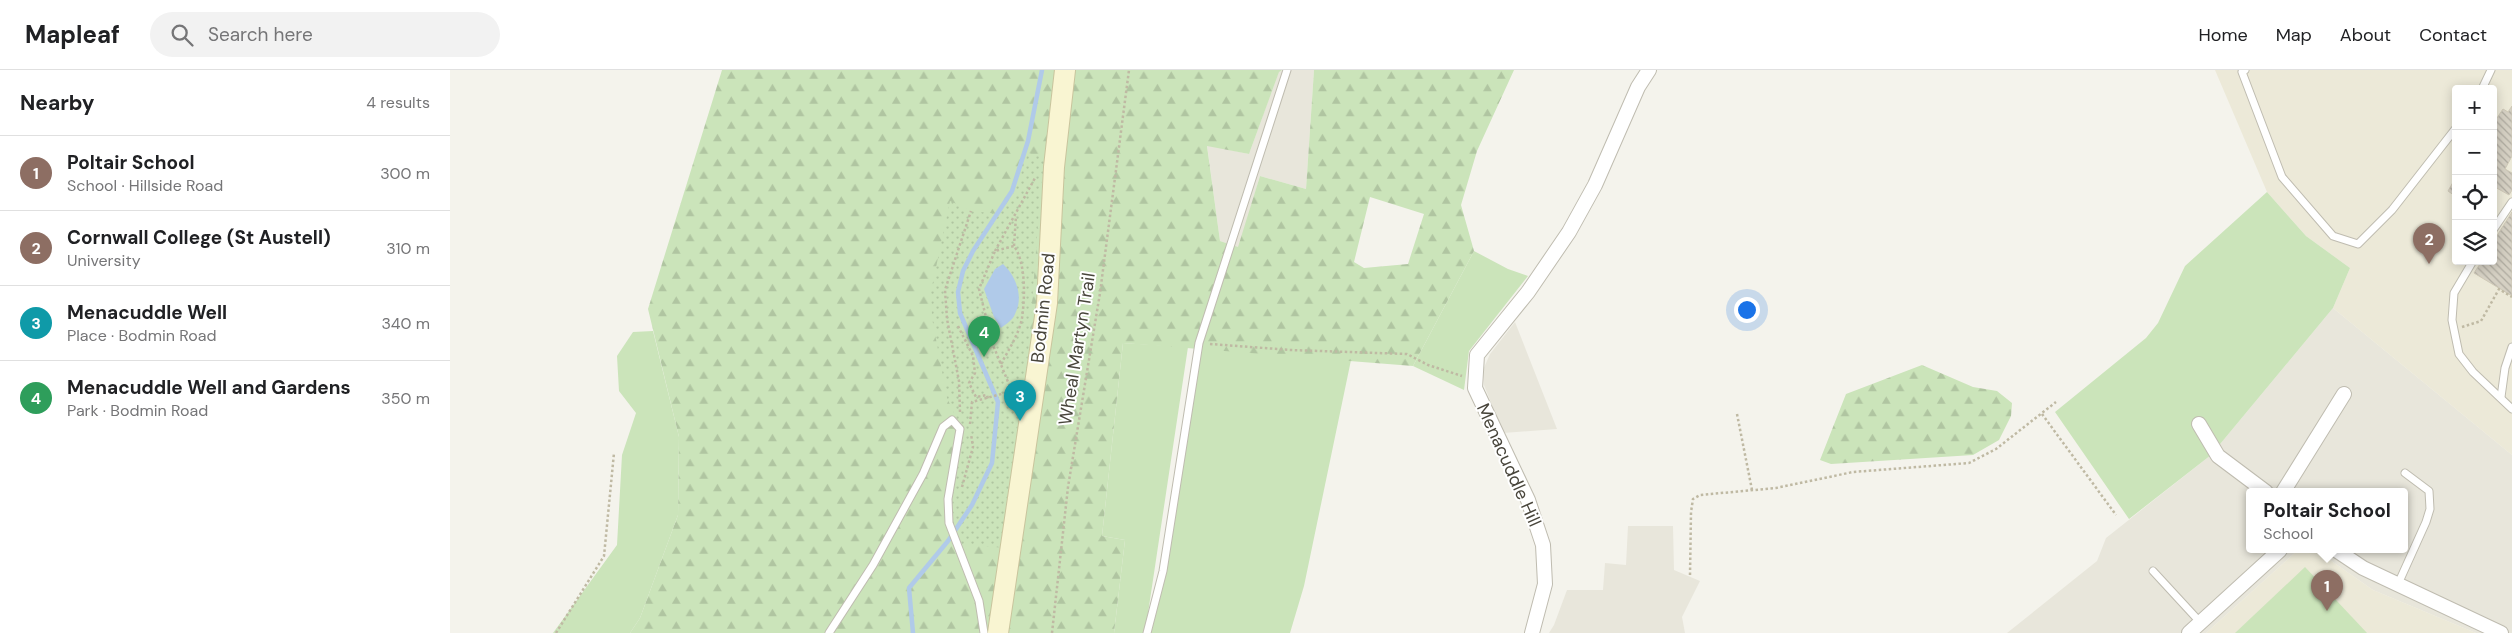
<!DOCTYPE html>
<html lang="en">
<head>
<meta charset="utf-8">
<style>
  :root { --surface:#fff; --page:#f2f2f2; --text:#202124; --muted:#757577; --line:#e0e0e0; --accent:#2563eb }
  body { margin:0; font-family:"DM Sans",sans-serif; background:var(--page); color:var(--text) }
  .controls { position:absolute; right:15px; top:15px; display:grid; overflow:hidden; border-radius:5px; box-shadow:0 2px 12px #0003 }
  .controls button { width:45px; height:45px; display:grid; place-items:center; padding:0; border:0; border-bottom:1px solid var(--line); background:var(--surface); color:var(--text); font:25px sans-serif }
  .you { position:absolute; left:1296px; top:239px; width:18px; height:18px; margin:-12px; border:4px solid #fff; border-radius:50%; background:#1a73e8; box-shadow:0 0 0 8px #1a73e833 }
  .badge { display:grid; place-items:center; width:32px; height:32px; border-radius:50%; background:var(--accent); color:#fff; font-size:16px; font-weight:700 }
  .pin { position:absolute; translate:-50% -41px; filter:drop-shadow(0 1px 2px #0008) }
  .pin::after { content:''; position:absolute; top:26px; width:18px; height:15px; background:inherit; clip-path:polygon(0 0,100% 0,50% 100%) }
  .popup { position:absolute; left:1796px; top:418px; width:162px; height:65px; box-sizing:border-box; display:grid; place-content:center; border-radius:5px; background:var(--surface); filter:drop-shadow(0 1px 4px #0005); font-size:16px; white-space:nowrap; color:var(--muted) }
  .popup b { font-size:19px; color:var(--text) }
  .popup::after { content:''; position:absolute; left:50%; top:100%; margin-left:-10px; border:10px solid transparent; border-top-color:var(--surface) }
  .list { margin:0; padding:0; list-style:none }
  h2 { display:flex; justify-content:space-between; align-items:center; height:65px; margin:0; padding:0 20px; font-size:21px }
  h2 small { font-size:16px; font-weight:400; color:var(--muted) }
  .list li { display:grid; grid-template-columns:32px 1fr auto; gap:15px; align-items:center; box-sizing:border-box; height:75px; padding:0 20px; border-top:1px solid var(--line) }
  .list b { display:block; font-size:19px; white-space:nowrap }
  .list p { margin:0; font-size:16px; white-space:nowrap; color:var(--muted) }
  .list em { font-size:16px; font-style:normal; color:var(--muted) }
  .icon { flex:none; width:28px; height:28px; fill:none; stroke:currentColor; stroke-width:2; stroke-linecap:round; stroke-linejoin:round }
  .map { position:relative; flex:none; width:2062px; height:563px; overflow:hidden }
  header { display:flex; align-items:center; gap:30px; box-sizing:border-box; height:70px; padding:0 25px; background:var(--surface); border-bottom:1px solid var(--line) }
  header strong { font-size:24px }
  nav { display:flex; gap:28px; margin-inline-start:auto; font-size:18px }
  .search { width:350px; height:45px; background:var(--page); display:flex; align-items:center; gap:12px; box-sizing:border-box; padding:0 18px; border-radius:28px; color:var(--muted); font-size:19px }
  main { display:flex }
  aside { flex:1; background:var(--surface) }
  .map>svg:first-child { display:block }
  .residential { fill:#e8e6db }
  .education { fill:#ece9d8; fill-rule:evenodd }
  .green { fill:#cbe4ba }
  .forest { fill:url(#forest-firs); fill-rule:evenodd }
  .garden { fill:url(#garden-dots) }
  .water { fill:#b0cae9 }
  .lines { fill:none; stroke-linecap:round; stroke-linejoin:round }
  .stream { stroke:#b0cae9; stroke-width:4.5 }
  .building { fill:url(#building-back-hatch); stroke:#cfc9b7 }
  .lane-casing { stroke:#bfbcb0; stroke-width:9 }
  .street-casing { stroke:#bfbcb0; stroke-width:16 }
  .secondary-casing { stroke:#c9c49d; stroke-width:22 }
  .path { stroke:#bfb9a3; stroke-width:2.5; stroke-dasharray:2.5 2.5; stroke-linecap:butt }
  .lane { stroke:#fff; stroke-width:7 }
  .street { stroke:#fff; stroke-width:14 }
  .secondary { stroke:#f9f5d2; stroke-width:20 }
  .labels { text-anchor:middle; stroke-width:4; stroke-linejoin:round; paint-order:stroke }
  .street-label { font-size:18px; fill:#48453b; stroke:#fff }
</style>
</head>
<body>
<header>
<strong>Mapleaf</strong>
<div class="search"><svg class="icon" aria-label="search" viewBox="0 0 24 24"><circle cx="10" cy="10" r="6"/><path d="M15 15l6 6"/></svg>Search here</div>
<nav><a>Home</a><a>Map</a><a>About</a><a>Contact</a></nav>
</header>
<main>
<aside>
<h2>Nearby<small>4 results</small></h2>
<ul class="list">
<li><span class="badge" style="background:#8d6e63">1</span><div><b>Poltair School</b><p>School · Hillside Road</p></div><em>300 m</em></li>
<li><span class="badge" style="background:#8d6e63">2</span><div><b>Cornwall College (St Austell)</b><p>University</p></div><em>310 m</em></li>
<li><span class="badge" style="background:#0f9aa8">3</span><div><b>Menacuddle Well</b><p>Place · Bodmin Road</p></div><em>340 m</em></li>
<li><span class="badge" style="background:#2e9e5b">4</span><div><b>Menacuddle Well and Gardens</b><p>Park · Bodmin Road</p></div><em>350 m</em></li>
</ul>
</aside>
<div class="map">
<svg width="2062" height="563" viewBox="0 0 2062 563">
  <defs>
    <pattern id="forest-firs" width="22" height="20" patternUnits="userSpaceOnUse" patternTransform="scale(1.25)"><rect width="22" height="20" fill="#cbe4ba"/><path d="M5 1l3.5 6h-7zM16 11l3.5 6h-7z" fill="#b0c5a1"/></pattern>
    <pattern id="garden-dots" width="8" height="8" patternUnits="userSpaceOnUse" patternTransform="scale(1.25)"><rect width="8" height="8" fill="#cbe4ba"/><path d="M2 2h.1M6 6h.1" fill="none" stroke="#b0c5a1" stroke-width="1.8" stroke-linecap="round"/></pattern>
    <pattern id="building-back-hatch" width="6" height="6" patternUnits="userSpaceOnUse" patternTransform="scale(1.25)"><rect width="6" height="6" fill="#d5d0c3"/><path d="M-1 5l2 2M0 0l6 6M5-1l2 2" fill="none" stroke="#afaba0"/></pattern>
  </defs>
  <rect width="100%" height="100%" fill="#f4f3ec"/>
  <g class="residential">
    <path d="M833,0H864L856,119L810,106L789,178L770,171L757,75L799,84L829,1Z"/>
    <path d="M1883,238L2062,385V563H2026L1923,520L1870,483L1859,480H1954V422H1800V480H1848L1756,563H1557L1647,491L1656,468L1761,385Z"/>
    <path d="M1065,252L1107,359L1053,363L1034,315L1033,300L1040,284Z"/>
    <path d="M1178,456H1223L1224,500L1250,511L1232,547L1235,563H1099L1104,555L1117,520H1153L1155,493L1176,495Z"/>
  </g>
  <g class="education">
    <path d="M1765,0H2062V385L1883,238L1900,198L1856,166L1817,122ZM2006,19H2043V191H2006Z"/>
    <path d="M1848,480L1870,483L1923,520L2026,563H1756Z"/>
  </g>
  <g class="green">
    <path d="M1817,122L1856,166L1900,198L1883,238L1761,385L1679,449L1605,342L1696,268L1708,253L1735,196Z"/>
    <path d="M1024,181L1058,199L1078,206L1019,281L1014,320L963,296Z"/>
    <path d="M203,261L229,367L228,445L190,548L180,563H103L167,475L172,385L186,343L169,321L167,286L183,262Z"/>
    <path d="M673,273L738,277L695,563H664L675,470L652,466Z"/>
    <path d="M752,278L901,290L854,516L840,563H701L716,505Z"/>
    <path d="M1855,497L1917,563H1785Z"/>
  </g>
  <g class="forest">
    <path d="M272,0H832L829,2L799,84L757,76L770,171L788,177L810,106L856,119L864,0H1064L1027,81L1011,135L1024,181L963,296L673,273L652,466L675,470L664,563H180L190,548L228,445L229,367L198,239ZM920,127L974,144L958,194L914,198L904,192Z"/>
    <path d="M1472,295L1523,317L1547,321L1562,333L1561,346L1549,370L1523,385L1381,394L1370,390L1396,324Z"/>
  </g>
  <path class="garden" d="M578,83L596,88L591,115L577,299L555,478L511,474L501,450V429L512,360L497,328L482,248L481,221L500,131L521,141L549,144L565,121Z"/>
  <path class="water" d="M553,194C566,206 574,227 565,244C563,250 556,254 551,258L544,247L534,219L545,199Z"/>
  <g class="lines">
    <path class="stream" d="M463,563L459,518L498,471L522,435L542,393L548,332L510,243L508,222L513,201L523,181L562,121L578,71L592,0"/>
  </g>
  <g class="building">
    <path d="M2062,36V86L2055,99L2062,103V120L2059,125L2045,117L2043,120V46L2047,48L2053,39L2058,42Z"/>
    <path d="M2006,107V129L2004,128L2005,126L1998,121Z"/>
    <path d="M2062,142V226L2024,203L2032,191H2043V172Z"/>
  </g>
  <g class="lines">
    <defs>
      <g id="lane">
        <path d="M1795,0L1792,2L1832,107L1883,166L1908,174L1942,140L2006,58"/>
        <path d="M2032,19L2041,0"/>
        <path d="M2043,160L2062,132"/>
        <path d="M2023,191L2004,223L2002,250L2009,284L2023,302L2062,339"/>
        <path d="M2051,327L2055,298L2062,277"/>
        <path d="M1703,501L1750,552"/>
        <path d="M1948,514L1976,452L1980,439L1979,421L1955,403"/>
        <path d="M379,563L423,495L473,404L493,357L502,350L510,359L498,429L499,453L529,531L534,563"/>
        <path d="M697,563L713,501L749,273L837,0"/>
      </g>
      <g id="street">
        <path d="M1749,354L1768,386L1816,422"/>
        <path d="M1833,422L1894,324"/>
        <path d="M1886,480L1913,498L2051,563"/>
        <path d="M1082,563L1095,514L1093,475L1078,430L1025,318L1027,285L1078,222L1119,162L1145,115L1188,17L1199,0"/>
        <path d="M1739,563L1830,480"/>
      </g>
      <path id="secondary" d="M548,563L597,233L604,97L615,0"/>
    </defs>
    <use href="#lane" class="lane-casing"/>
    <use href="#street" class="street-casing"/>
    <use href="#secondary" class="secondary-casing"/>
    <g class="path">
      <path d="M564,176L566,146"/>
      <path d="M545,181L585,108"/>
      <path d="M508,256L523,286L525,303L519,313L526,327L537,325L538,329"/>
      <path d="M2012,257L2031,251L2049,219L2062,227"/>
      <path d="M760,274L841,280L957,284L978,295L1012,306"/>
      <path d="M551,294C559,279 569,264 572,248C575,227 576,193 564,176L545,181L529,219L543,275L565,329"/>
      <path d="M510,342L509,311L497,249L495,220L521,141"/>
      <path d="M1287,344L1302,420"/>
      <path d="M1592,344L1666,445"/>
      <path d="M520,354L522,332L562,321"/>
      <path d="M512,417L523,377L521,364"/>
      <path d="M1240,505L1241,442L1243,429L1250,425L1326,418L1403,402L1519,393L1546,379L1606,332"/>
      <path d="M106,563L154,486L164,383"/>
      <path d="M602,563L618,417L650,223L679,0"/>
    </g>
    <use href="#lane" class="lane"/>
    <use href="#street" class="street"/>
    <use href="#secondary" class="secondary"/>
  </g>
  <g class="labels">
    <g class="street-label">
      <text transform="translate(593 238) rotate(-84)" y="6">Bodmin Road</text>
      <text transform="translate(627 279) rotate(-81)" y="6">Wheal Martyn Trail</text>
      <text transform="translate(1059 395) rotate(66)" y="6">Menacuddle Hill</text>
    </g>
  </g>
</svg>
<div class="controls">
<button>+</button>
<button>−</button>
<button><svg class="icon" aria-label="locate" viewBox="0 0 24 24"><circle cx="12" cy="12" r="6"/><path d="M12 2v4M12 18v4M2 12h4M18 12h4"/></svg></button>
<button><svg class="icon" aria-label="layers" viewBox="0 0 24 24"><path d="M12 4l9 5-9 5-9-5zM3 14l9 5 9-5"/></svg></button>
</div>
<div class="you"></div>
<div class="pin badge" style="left:1877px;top:541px;background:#8d6e63">1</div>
<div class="popup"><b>Poltair School</b>School</div>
<div class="pin badge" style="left:1979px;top:194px;background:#8d6e63">2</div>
<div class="pin badge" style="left:570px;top:351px;background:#0f9aa8">3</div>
<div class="pin badge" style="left:534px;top:287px;background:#2e9e5b">4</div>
</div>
</main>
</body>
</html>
